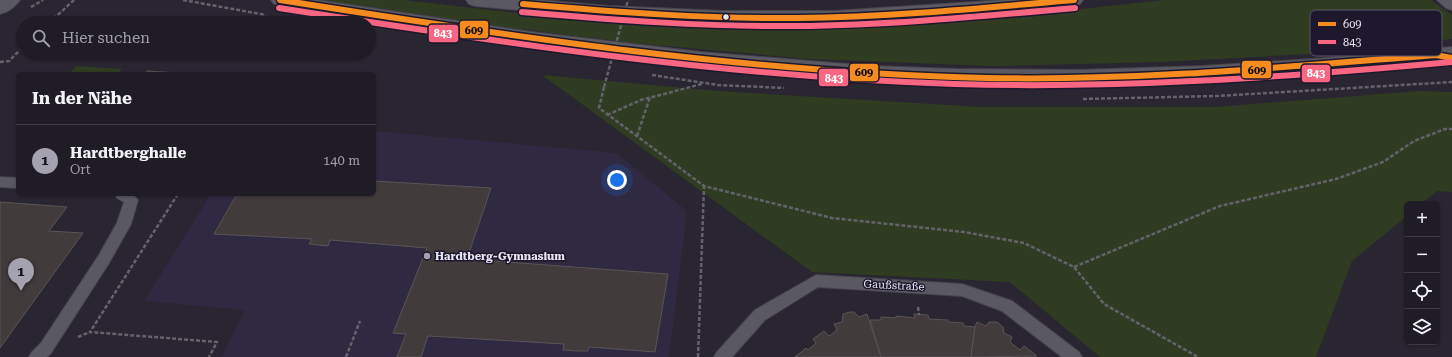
<!DOCTYPE html>
<html lang="de">
<head>
<meta charset="utf-8">
<style>
  :root { --surface:#1f1c25; --page:#27252d; --text:#f1f3f6; --muted:#a1a1a7; --line:#3c3a42; --accent:#a4a2af }
  body { margin:0; font-family:"Roboto Serif",serif; background:var(--page); color:var(--text) }
  .controls { position:absolute; right:12px; bottom:12px; display:grid; overflow:hidden; border-radius:6px; box-shadow:0 1px 3px #0004 }
  .controls button { width:36px; height:36px; display:grid; place-items:center; padding:0; border:0; border-bottom:1px solid var(--line); background:var(--surface); color:var(--text); font:20px sans-serif }
  .you { position:absolute; left:617px; top:180px; width:14px; height:14px; margin:-10px; border:3px solid #fff; border-radius:50%; background:#1a73e8; box-shadow:0 0 0 6px #1a73e833 }
  .badge { display:grid; place-items:center; width:26px; height:26px; border-radius:50%; background:var(--accent); color:#111; font-size:13px; font-weight:700 }
  .pin { position:absolute; translate:-50% -33px; filter:drop-shadow(0 1px 2px #0008) }
  .pin::after { content:''; position:absolute; top:21px; width:14px; height:12px; background:inherit; clip-path:polygon(0 0,100% 0,50% 100%) }
  .list { margin:0; padding:0; list-style:none }
  h2 { display:flex; justify-content:space-between; align-items:center; height:52px; margin:0; padding:0 16px; font-size:17px }
  h2 small { font-size:13px; font-weight:400; color:var(--muted) }
  .list li { display:grid; grid-template-columns:26px 1fr auto; gap:12px; align-items:center; box-sizing:border-box; height:72px; padding:0 16px; border-top:1px solid var(--line) }
  .list b { display:block; font-size:15px; white-space:nowrap }
  .list p { margin:0; font-size:13px; white-space:nowrap; color:var(--muted) }
  .list em { font-size:13px; font-style:normal; color:var(--muted) }
  .icon { flex:none; width:22px; height:22px; fill:none; stroke:currentColor; stroke-width:2; stroke-linecap:round; stroke-linejoin:round }
  .map { position:relative; flex:none; width:1452px; height:357px; overflow:hidden }
  .search { position:absolute; background:var(--surface); box-shadow:0 1px 3px #0004; left:16px; top:16px; width:360px; height:44px; display:flex; align-items:center; gap:10px; box-sizing:border-box; padding:0 14px; border-radius:22px; color:var(--muted); font-size:15px }
  .panel { position:absolute; background:var(--surface); box-shadow:0 1px 3px #0004; left:16px; top:72px; width:360px; height:124px; border-radius:6px }
  .map>svg:first-child { display:block }
  .built { fill:#2f2941 }
  .green { fill:#303c21 }
  .building { fill:#413b3c; stroke:#595455 }
  .lines { fill:none; stroke-linecap:round; stroke-linejoin:round }
  .lane-casing { stroke:#45434d; stroke-width:2 }
  .secondary-casing { stroke:#45434d; stroke-width:2 }
  .path { stroke:#64626a; stroke-width:2.5; stroke-dasharray:4 2; stroke-linecap:butt }
  .lane { fill:#5a5861; fill-rule:evenodd }
  .secondary { fill:#5a5861; fill-rule:evenodd }
  .path-bridge { stroke:#64626a; stroke-width:2.5; stroke-dasharray:4 2; stroke-linecap:butt }
  .bus-1-casing { stroke:#1d182c; stroke-width:9 }
  .bus-2-casing { stroke:#1d182c; stroke-width:9 }
  .bus-1 { stroke:#f68b1f; stroke-width:6 }
  .bus-2 { stroke:#fa6682; stroke-width:6 }
  .bus-dot { fill:#e7e5f3; stroke:#1d182c; stroke-width:1.5 }
  .poi-dot { fill:#a4a2af; stroke:#1d182c; stroke-width:1.5 }
  .labels { text-anchor:middle; stroke-width:3; stroke-linejoin:round; paint-order:stroke }
  .poi-label { font-size:11px; font-weight:bold; fill:#e7e5f3; stroke:#1d182c; text-anchor:start }
  .street-label { font-size:11px; fill:#e7e5f3; stroke:#1d182c }
  .key { fill:#1d182c; stroke:#5a5668; stroke-width:1 }
  .key-label { font-size:11px; fill:#e7e5f3 }
  .line-badge { stroke:#1d182c; stroke-width:1.5 }
  .badge-label { font-size:11px; text-anchor:middle; font-weight:bold; fill:#fff }
  .pale-badge-label { font-size:11px; text-anchor:middle; font-weight:bold; fill:#111 }
</style>
</head>
<body>
<div class="map">
<svg width="1452" height="357" viewBox="0 0 1452 357">
  <rect width="100%" height="100%" fill="#292631"/>
  <path class="built" d="M374,131L617,153L687,211L669,357H221L245,310L144,301L211,194H374Z"/>
  <g class="green">
    <path d="M322,0H404L508,12L638,22L848,27L1036,14L1163,0H1431L1452,15V39L1309,54L1161,62L992,66L810,59L634,43L488,25Z"/>
    <path d="M76,66L122,69L117,74H69Z"/>
    <path d="M542,75L718,91L981,107H1216L1420,91L1452,92V192L1437,191L1421,204H1407V216L1352,261L1316,357H1100L1010,282L812,272Z"/>
  </g>
  <g class="building">
    <path d="M147,71L195,74H145Z"/>
    <path d="M374,181L491,188L467,259L668,274L655,352L589,347L588,351H576L563,350L564,344L428,336L421,357H397L406,334L393,333L427,248L330,240L328,246L309,244L312,239L214,234L237,194H374Z"/>
    <path d="M0,202L67,207L49,231L83,233L0,348Z"/>
    <path d="M850,312H854L859,317L867,314L881,357H795L806,348L808,350L816,343L813,339L824,331L829,336L837,330L834,324L842,322L843,314Z"/>
    <path d="M914,314L928,315L929,319L948,320V322L963,323L964,326L975,327L971,357H881L870,320H881V317L896,318V316L915,318Z"/>
    <path d="M977,322L986,326L989,322H997L1003,327L1004,333L1012,337L1010,342L1020,350L1024,346L1037,356L971,357L975,327Z"/>
  </g>
  <g class="lines">
    <defs>
      <g id="lane">
        <path d="M0,177L18,178V188L0,187Z"/>
        <path d="M115,194H132L138,200L131,224L109,263L51,353L47,357H29L32,352L41,343L99,255L117,223L124,202L117,198Z"/>
        <path d="M816,275L962,284L1012,301L1079,352L1082,357H1062L1002,311L962,296L818,287L765,320L732,357H714L717,352L755,310Z"/>
      </g>
      <g id="secondary">
        <path d="M0,0H20C15,7 8,12 0,14Z"/>
        <path d="M271,0H317L532,32L701,52L871,66L956,69L1080,70L1204,66L1328,58L1452,47V61C1287,76 1122,88 956,83C729,76 504,42 280,6L274,4Z"/>
        <path d="M466,0H540L608,6L723,11H834L1005,0H1083L1080,4L1074,6L943,17L834,23H723L608,18L475,6L469,4Z"/>
        <path d="M1437,0H1452V10L1446,8Z"/>
      </g>
    </defs>
    <use href="#lane" class="lane-casing"/>
    <use href="#secondary" class="secondary-casing"/>
    <g class="path">
      <path d="M183,0L266,15"/>
      <path d="M31,7L43,0"/>
      <path d="M49,23L74,0"/>
      <path d="M0,62L9,61L23,47"/>
      <path d="M652,75L718,85L784,88"/>
      <path d="M604,87L599,108L704,186L832,218L964,232L1024,243L1074,267L1104,304L1198,357"/>
      <path d="M1083,99L1217,96L1452,82"/>
      <path d="M607,115L641,100L702,84"/>
      <path d="M637,136L650,97"/>
      <path d="M178,194L90,332L217,342L209,357"/>
      <path d="M1074,267L1220,206L1336,179L1383,162L1414,141L1445,129H1452"/>
      <path d="M918,307L919,315"/>
      <path d="M78,337L90,332"/>
      <path d="M346,357L360,321"/>
      <path d="M698,357L704,186"/>
    </g>
    <use href="#lane" class="lane"/>
    <use href="#secondary" class="secondary"/>
    <path class="path-bridge" d="M604,87L628,0"/>
    <defs>
      <g id="bus-1">
        <path d="M280,0C514,37 750,73 987,78C1138,81 1286,67 1436,55L1452,58"/>
        <path d="M523,4C614,12 706,19 797,18C890,17 982,8 1074,0"/>
      </g>
      <g id="bus-2">
        <path d="M279,8C503,43 728,77 955,84C1121,89 1287,77 1452,62"/>
        <path d="M522,12C613,20 705,27 797,26C890,25 983,16 1075,8"/>
      </g>
    </defs>
    <use href="#bus-1" class="bus-1-casing"/>
    <use href="#bus-2" class="bus-2-casing"/>
    <use href="#bus-1" class="bus-1"/>
    <use href="#bus-2" class="bus-2"/>
  </g>
  <circle class="bus-dot" cx="726" cy="17" r="3.5"/>
  <circle class="poi-dot" cx="427" cy="256" r="4"/>
  <g class="labels">
    <g class="poi-label">
      <text x="435" y="260">Hardtberg-Gymnasium</text>
    </g>
    <g class="street-label">
      <text transform="translate(894 285) rotate(3)" y="4">Gaußstraße</text>
    </g>
  </g>
  <rect x="1310" y="10" width="132" height="46" rx="6" class="key"/>
  <rect x="1318" y="22" width="18" height="4" fill="#f68b1f"/>
  <rect x="1318" y="40" width="18" height="4" fill="#fa6682"/>
  <g class="key-label">
    <text x="1343" y="28">609</text>
    <text x="1343" y="46">843</text>
  </g>
  <g class="line-badge">
    <rect x="459" y="20" width="30" height="19" rx="4" fill="#f68b1f"/>
    <rect x="428" y="24" width="31" height="19" rx="4" fill="#fa6682"/>
    <rect x="1241" y="60" width="31" height="19" rx="4" fill="#f68b1f"/>
    <rect x="849" y="63" width="30" height="19" rx="4" fill="#f68b1f"/>
    <rect x="1301" y="64" width="30" height="19" rx="4" fill="#fa6682"/>
    <rect x="818" y="68" width="31" height="19" rx="4" fill="#fa6682"/>
  </g>
  <g class="badge-label">
    <text x="443" y="37">843</text>
    <text x="1316" y="77">843</text>
    <text x="834" y="82">843</text>
  </g>
  <g class="pale-badge-label">
    <text x="474" y="34">609</text>
    <text x="1257" y="74">609</text>
    <text x="864" y="76">609</text>
  </g>
</svg>
<div class="controls">
<button>+</button>
<button>−</button>
<button><svg class="icon" aria-label="locate" viewBox="0 0 24 24"><circle cx="12" cy="12" r="6"/><path d="M12 2v4M12 18v4M2 12h4M18 12h4"/></svg></button>
<button><svg class="icon" aria-label="layers" viewBox="0 0 24 24"><path d="M12 4l9 5-9 5-9-5zM3 14l9 5 9-5"/></svg></button>
</div>
<div class="you"></div>
<div class="pin badge" style="left:21px;top:291px">1</div>
<div class="search"><svg class="icon" aria-label="search" viewBox="0 0 24 24"><circle cx="10" cy="10" r="6"/><path d="M15 15l6 6"/></svg>Hier suchen</div>
<section class="panel">
<h2>In der Nähe<small></small></h2>
<ul class="list">
<li><span class="badge">1</span><div><b>Hardtberghalle</b><p>Ort</p></div><em>140 m</em></li>
</ul>
</section>
</div>
</body>
</html>
